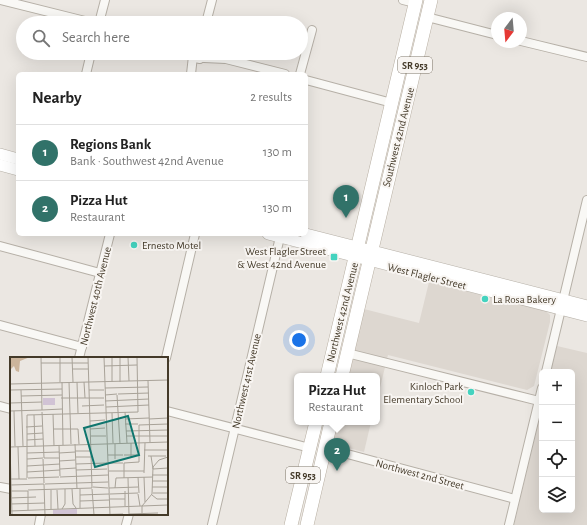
<!DOCTYPE html>
<html lang="en">
<head>
<meta charset="utf-8">
<style>
  :root { --surface:#fff; --page:#f2f2f2; --text:#222; --muted:#767676; --line:#e0e0e0; --accent:#317269 }
  body { margin:0; font-family:"Alegreya Sans",sans-serif; background:var(--page); color:var(--text) }
  .controls { position:absolute; right:12px; bottom:12px; display:grid; overflow:hidden; border-radius:6px; box-shadow:0 4px 16px #0002 }
  .controls button { width:36px; height:36px; display:grid; place-items:center; padding:0; border:0; border-bottom:1px solid var(--line); background:var(--surface); color:var(--text); font:20px sans-serif }
  .compass { position:absolute; left:491px; top:12px; width:36px; height:36px; border-radius:50%; background:var(--surface); box-shadow:0 4px 16px #0002; rotate:196deg }
  .you { position:absolute; left:299px; top:340px; width:14px; height:14px; margin:-10px; border:3px solid #fff; border-radius:50%; background:#1a73e8; box-shadow:0 0 0 6px #1a73e833 }
  .badge { display:grid; place-items:center; width:26px; height:26px; border-radius:50%; background:var(--accent); color:#fff; font-size:13px; font-weight:700 }
  .pin { position:absolute; translate:-50% -33px; filter:drop-shadow(0 1px 2px #0008) }
  .pin::after { content:''; position:absolute; top:21px; width:14px; height:12px; background:inherit; clip-path:polygon(0 0,100% 0,50% 100%) }
  .popup { position:absolute; left:294px; top:373px; width:86px; height:52px; box-sizing:border-box; display:grid; place-content:center; border-radius:6px; background:var(--surface); filter:drop-shadow(0 1px 3px #0005); font-size:13px; white-space:nowrap; color:var(--muted) }
  .popup b { font-size:15px; color:var(--text) }
  .popup::after { content:''; position:absolute; left:50%; top:100%; margin-left:-8px; border:8px solid transparent; border-top-color:var(--surface) }
  .list { margin:0; padding:0; list-style:none }
  h2 { display:flex; justify-content:space-between; align-items:center; height:52px; margin:0; padding:0 16px; font-size:17px }
  h2 small { font-size:13px; font-weight:400; color:var(--muted) }
  .list li { display:grid; grid-template-columns:26px 1fr auto; gap:12px; align-items:center; box-sizing:border-box; height:56px; padding:0 16px; border-top:1px solid var(--line) }
  .list b { display:block; font-size:15px; white-space:nowrap }
  .list p { margin:0; font-size:13px; white-space:nowrap; color:var(--muted) }
  .list em { font-size:13px; font-style:normal; color:var(--muted) }
  .icon { flex:none; width:22px; height:22px; fill:none; stroke:currentColor; stroke-width:2; stroke-linecap:round; stroke-linejoin:round }
  .map { position:relative; flex:none; width:587px; height:525px; overflow:hidden }
  .search { position:absolute; background:var(--surface); box-shadow:0 4px 16px #0002; left:16px; top:16px; width:292px; height:44px; display:flex; align-items:center; gap:10px; box-sizing:border-box; padding:0 14px; border-radius:22px; color:var(--muted); font-size:15px }
  .panel { position:absolute; background:var(--surface); box-shadow:0 4px 16px #0002; left:16px; top:72px; width:292px; height:164px; border-radius:6px }
  .map>svg:first-child { display:block }
  .built { fill:#ddd7d0 }
  .lines { fill:none; stroke-linecap:round; stroke-linejoin:round }
  .street-casing { stroke:#b6b0a7; stroke-width:10 }
  .secondary-casing { stroke:#b6b0a7; stroke-width:12 }
  .primary-casing { stroke:#b7aea1; stroke-width:14 }
  .street { stroke:#f9f8f5; stroke-width:8 }
  .secondary { stroke:#fff; stroke-width:11 }
  .primary { stroke:#fff; stroke-width:13 }
  .poi-dot { fill:#44d3bf; stroke:#f8f5f2; stroke-width:1.5 }
  .labels { text-anchor:middle; stroke-width:4; stroke-linejoin:round; paint-order:stroke }
  .shield { fill:#f8f5f2; stroke:#7a7265; stroke-width:1 }
  .shield-label { font-size:10px; font-weight:bold; fill:#443a29 }
  .street-label { font-size:11px; fill:#443a29; stroke:#f8f5f2 }
  .poi-label { font-size:11px; fill:#443a29; stroke:#f8f5f2; text-anchor:start }
  .inset-road { fill:none; stroke:#a8a298; stroke-width:1 }
  .view { fill:#0f766e; fill-opacity:0.15; stroke:#0f766e; stroke-width:2 }
  .inset-edge { fill:none; stroke:#443a29; stroke-width:2 }
</style>
</head>
<body>
<div class="map">
<svg width="587" height="525" viewBox="0 0 587 525">
  <rect width="100%" height="100%" fill="#ebe7e2"/>
  <g class="built">
    <path d="M429,282L546,311L550,315V322L534,386L527,390L388,355L377,400V376H348L364,309L419,323Z"/>
    <path d="M557,346L587,353V525H514L542,408V510H572V372H550Z"/>
    <path d="M337,422H371L364,452L332,444Z"/>
  </g>
  <g class="lines">
    <defs>
      <g id="street">
        <path d="M1,0L93,23"/>
        <path d="M403,0L415,3"/>
        <path d="M427,17L497,35"/>
        <path d="M99,23L105,0"/>
        <path d="M206,23L212,0"/>
        <path d="M521,41L587,57"/>
        <path d="M192,53L195,58L200,59L206,54"/>
        <path d="M204,58L226,59L285,74"/>
        <path d="M86,74L91,53"/>
        <path d="M191,74L193,56"/>
        <path d="M300,74L312,30"/>
        <path d="M306,80L392,103"/>
        <path d="M0,246L100,273"/>
        <path d="M0,325L82,347"/>
        <path d="M347,353L539,401"/>
        <path d="M79,358L110,234"/>
        <path d="M166,358L195,234"/>
        <path d="M546,372L587,200"/>
        <path d="M0,406L11,409"/>
        <path d="M167,411L310,448"/>
        <path d="M325,448L515,499"/>
        <path d="M0,487L11,489"/>
        <path d="M39,525L41,514"/>
        <path d="M126,525L129,514"/>
        <path d="M212,525L280,237"/>
        <path d="M509,525L542,388"/>
      </g>
      <g id="secondary">
        <path d="M0,154L18,159"/>
        <path d="M0,165L18,170"/>
        <path d="M268,234L587,316"/>
        <path d="M306,234L587,306"/>
      </g>
      <g id="primary">
        <path d="M327,376L416,0"/>
        <path d="M342,376L431,0"/>
        <path d="M291,525L316,422"/>
        <path d="M307,525L331,422"/>
      </g>
    </defs>
    <use href="#street" class="street-casing"/>
    <use href="#secondary" class="secondary-casing"/>
    <use href="#primary" class="primary-casing"/>
    <use href="#street" class="street"/>
    <use href="#secondary" class="secondary"/>
    <use href="#primary" class="primary"/>
  </g>
  <g class="poi-dot">
    <circle cx="134" cy="245" r="4"/>
    <rect x="330" y="253" width="8" height="8" rx="2"/>
    <circle cx="485" cy="299" r="4"/>
    <circle cx="471" cy="392" r="4"/>
  </g>
  <g class="labels">
    <g class="shield">
      <rect x="398" y="57" width="34" height="16" rx="3"/>
      <rect x="286" y="467" width="34" height="16" rx="3"/>
    </g>
    <g class="shield-label">
      <text x="415" y="69">SR 953</text>
      <text x="303" y="479">SR 953</text>
    </g>
    <g class="street-label">
      <text transform="translate(398 137) rotate(-76)" y="4">Southwest 42nd Avenue</text>
      <text transform="translate(427 276) rotate(14)" y="4">West Flagler Street</text>
      <text transform="translate(95 296) rotate(-76)" y="4">Northwest 40th Avenue</text>
      <text transform="translate(342 312) rotate(-76)" y="4">Northwest 42nd Avenue</text>
      <text transform="translate(246 381) rotate(-77)" y="4">Northwest 41st Avenue</text>
      <text transform="translate(420 474) rotate(15)" y="4">Northwest 2nd Street</text>
    </g>
    <g class="poi-label">
      <text x="142" y="249">Ernesto Motel</text>
      <text x="326" y="255" text-anchor="end">West Flagler Street<tspan x="326" dy="13">&amp; West 42nd Avenue</tspan></text>
      <text x="493" y="303">La Rosa Bakery</text>
      <text x="463" y="390" text-anchor="end">Kinloch Park<tspan x="463" dy="13">Elementary School</tspan></text>
    </g>
  </g>
  <g transform="translate(10 357)">
    <rect width="158" height="158" fill="#ebe7e2"/>
    <path d="M33,41H45V48H33ZM67,152V158H43V153Z" fill="#d1c3d5"/>
    <path d="M0,0H20L10,4L9,15L6,14L4,9L0,13Z" fill="#ccb59c"/>
    <path class="inset-road" d="M31,0L32,53M50,0V25M62,0L63,25M94,0L100,158M102,0V25M110,0V25M118,0L119,24M127,0L128,55M31,6H78M94,9L127,8M62,12H78M138,24L140,85M52,25L53,88M59,25L61,87M67,25L68,56M74,25L75,41M0,27L158,23M95,31L138,30M0,33L52,32M11,33L13,89M79,33H94M108,37L139,36M95,38L107,37M107,38L110,87M11,39L52,38M51,41H94M95,44L139,42M0,46L32,45M72,49L94,48M96,50L139,48M32,53L52,52M0,54L32,53M4,54L5,89M32,55L34,101M115,55L117,86M102,56L103,86M43,57L44,89M24,58L25,89M115,62L139,61M139,62L158,61M80,64L95,63M115,67H128M129,68L158,67M16,70L32,69M43,72H68L69,87M80,72L95,71M116,74L158,73M17,77L33,76M81,79H96M116,79H158M17,83L33,82M121,86V101M65,87L67,132M105,87V102M49,88L50,119M0,89L2,158M0,90L158,85M8,90L9,122M134,93H158M65,94H81M17,96L49,95M49,96L65,95M98,98H113M114,98H129M138,99H156M141,99L143,112M65,100H81M34,101H49M17,102L33,101M33,102L34,126M49,104L65,103M98,106H113M114,106L129,105V68M66,107L97,106M17,109L50,107M50,112L66,111M143,112L158,111M66,113L97,112M99,114H134M17,115L50,113M134,116L135,86M142,118H158M50,120L98,118M128,120L129,136M134,120L135,145M17,121V58L128,55M18,121L49,120M114,121V106M118,121L119,158M0,122H17M142,124H158M34,127L35,158M35,127L98,125M0,128L34,127M83,130L98,131M142,130H158M99,131L128,130M105,131L106,121L143,120M62,132L63,147L66,151M70,132V151M82,132L84,158M18,133L82,131L78,0M41,133V152M47,133L48,152M0,134H18M18,134V153M115,134V149M143,136H158M100,137L128,136M128,137L130,149M70,138L99,137M142,138L147,142H158M0,141L26,140M100,142H115M70,144L99,143M0,147L35,146M52,152L55,147V132M0,154L158,148M119,157L148,156M79,158L113,157M132,158V149L142,137L143,110L149,103L158,100"/>
    <path class="view" d="M118,59L129,98L85,110L74,71Z"/>
    <rect width="158" height="158" class="inset-edge"/>
  </g>
</svg>
<div class="controls">
<button>+</button>
<button>−</button>
<button><svg class="icon" aria-label="locate" viewBox="0 0 24 24"><circle cx="12" cy="12" r="6"/><path d="M12 2v4M12 18v4M2 12h4M18 12h4"/></svg></button>
<button><svg class="icon" aria-label="layers" viewBox="0 0 24 24"><path d="M12 4l9 5-9 5-9-5zM3 14l9 5 9-5"/></svg></button>
</div>
<svg class="compass" viewBox="-18 -18 36 36"><path d="M0-13l5 13h-10z" fill="#e53935"/><path d="M0 13l5-13h-10z" fill="#767676"/></svg>
<div class="you"></div>
<div class="pin badge" style="left:346px;top:218px">1</div>
<div class="pin badge" style="left:337px;top:471px">2</div>
<div class="popup"><b>Pizza Hut</b>Restaurant</div>
<div class="search"><svg class="icon" aria-label="search" viewBox="0 0 24 24"><circle cx="10" cy="10" r="6"/><path d="M15 15l6 6"/></svg>Search here</div>
<section class="panel">
<h2>Nearby<small>2 results</small></h2>
<ul class="list">
<li><span class="badge">1</span><div><b>Regions Bank</b><p>Bank · Southwest 42nd Avenue</p></div><em>130 m</em></li>
<li><span class="badge">2</span><div><b>Pizza Hut</b><p>Restaurant</p></div><em>130 m</em></li>
</ul>
</section>
</div>
</body>
</html>
